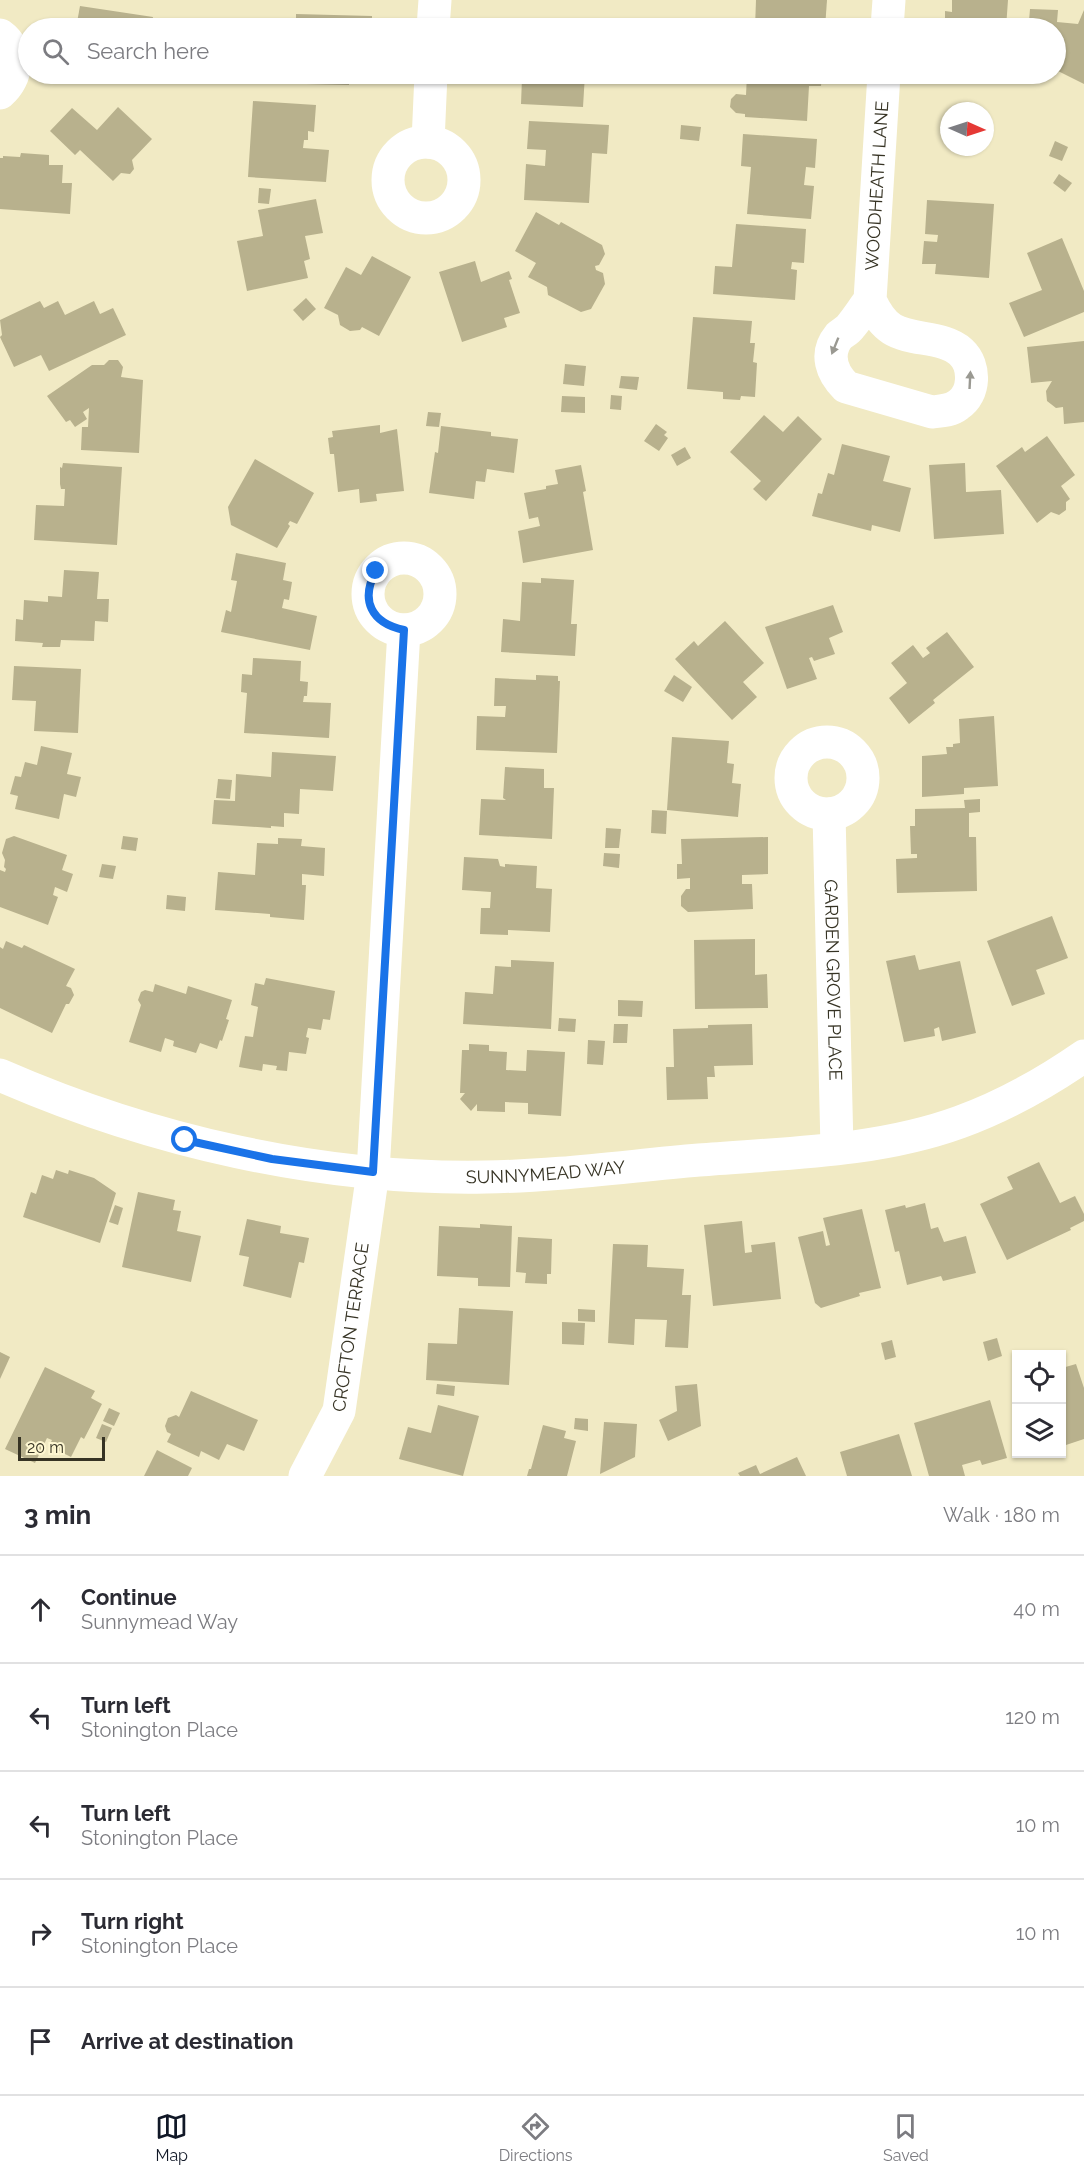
<!DOCTYPE html>
<html lang="en">
<head>
<meta charset="utf-8">
<style>
  :root { --surface:#fff; --page:#f7f7f7; --text:#2b2b33; --muted:#7c7c81; --line:#e1e1e2; --accent:#111827 }
  body { margin:0; font-family:Raleway,sans-serif; background:var(--page); color:var(--text) }
  .controls { position:absolute; right:18px; bottom:18px; display:grid; overflow:hidden; border-radius:0px; box-shadow:0 2px 4px #0004 }
  .controls button { width:54px; height:54px; display:grid; place-items:center; padding:0; border:0; border-bottom:2px solid var(--line); background:var(--surface); color:var(--text); font:30px sans-serif }
  .compass { position:absolute; left:940px; top:102px; width:54px; height:54px; border-radius:50%; background:var(--surface); box-shadow:0 2px 4px #0004; rotate:93deg }
  .scale { position:absolute; left:18px; bottom:15px; width:87px; box-sizing:border-box; padding-left:6px; border:3px solid #363324; border-top:0; font-size:16px; line-height:21px; white-space:nowrap; color:#363324; -webkit-text-stroke:4px #fef7d1; paint-order:stroke }
  .stop { position:absolute; width:18px; height:18px; margin:-14px; border:4px solid #1a73e8; border-radius:50%; background:#fff }
  .stop.end { background:#1a73e8; border-color:#fff; box-shadow:0 2px 6px #0008 }
  .list { margin:0; padding:0; list-style:none }
  h2 { display:flex; justify-content:space-between; align-items:center; height:78px; margin:0; padding:0 24px; font-size:26px }
  h2 small { font-size:20px; font-weight:400; color:var(--muted) }
  .list li { display:grid; grid-template-columns:39px 1fr auto; gap:18px; align-items:center; box-sizing:border-box; height:108px; padding:0 24px; border-top:2px solid var(--line) }
  .list b { display:block; font-size:22px; white-space:nowrap }
  .list p { margin:0; font-size:20px; white-space:nowrap; color:var(--muted) }
  .list em { font-size:20px; font-style:normal; color:var(--muted) }
  .icon { flex:none; width:33px; height:33px; fill:none; stroke:currentColor; stroke-width:2; stroke-linecap:round; stroke-linejoin:round }
  .map { position:relative; flex:none; width:1084px; height:1476px; overflow:hidden }
  .search { position:absolute; background:var(--surface); box-shadow:0 2px 4px #0004; left:18px; right:18px; top:18px; height:66px; display:flex; align-items:center; gap:15px; box-sizing:border-box; padding:0 21px; border-radius:33px; color:var(--muted); font-size:22px }
  .sheet { height:618px; background:var(--surface) }
  nav { display:flex; justify-content:space-around; align-items:center; box-sizing:border-box; height:84px; border-top:2px solid var(--line); background:var(--surface); font-size:16px; color:var(--muted) }
  nav a { display:grid; justify-items:center; gap:3px }
  nav .on { color:var(--accent) }
  .map>svg:first-child { display:block }
  .building { fill:#b8b18d }
  .lines { fill:none; stroke-linecap:round; stroke-linejoin:round }
  .minor { stroke:#fff; stroke-width:33 }
  .oneway { fill:#9a9992 }
  .route { stroke:#1a73e8; stroke-width:8 }
  .labels { text-anchor:middle; stroke-width:4.5; stroke-linejoin:round; paint-order:stroke }
  .street-label { font-size:18px; fill:#363324; stroke:#fef7d1 }
</style>
</head>
<body>
<div class="map">
<svg width="1084" height="1476" viewBox="0 0 1084 1476">
  <rect width="100%" height="100%" fill="#f1eac4"/>
  <g class="building">
    <path d="M756,0H827L825,28H755Z"/>
    <path d="M952,0H1008L1006,28H940L945,21V11L952,12Z"/>
    <path d="M80,6L153,17L151,28H76Z"/>
    <path d="M1030,9L1058,10L1057,22L1078,24L1084,10V84L1056,70V28H1024V21H1029Z"/>
    <path d="M296,14L372,16V28H296Z"/>
    <path d="M112,74H134L133,78Z"/>
    <path d="M306,74H350L349,85L306,84Z"/>
    <path d="M528,74H585L583,107L521,104L522,78H528Z"/>
    <path d="M747,74H822L821,86H809L807,121L745,117V114L736,113L730,107L731,99L736,94L746,95Z"/>
    <path d="M253,101L316,105L314,132L308,131V140H304L303,148L329,150L326,182L248,177Z"/>
    <path d="M118,107L152,139L132,160L134,169L130,174L121,173L113,181L80,150L75,155L50,131L72,108L97,130Z"/>
    <path d="M529,121L609,125L607,154L592,153L589,203L524,200L526,164L545,166L546,150L527,149Z"/>
    <path d="M681,125L701,127L699,141L680,139Z"/>
    <path d="M743,134L817,139L815,168L806,167L804,185L814,186L811,219L747,214L751,167L741,166Z"/>
    <path d="M1055,141L1068,147L1062,161L1049,156Z"/>
    <path d="M21,153L49,155V165H63L62,183H72L70,214L0,209V158H3V156L20,157Z"/>
    <path d="M1059,174L1072,183L1065,192L1053,183Z"/>
    <path d="M259,188L271,189L269,204L258,203Z"/>
    <path d="M316,199L323,233L305,236L310,259L304,261L308,278L247,291L237,241L263,236L258,210Z"/>
    <path d="M927,200L994,204L989,278L935,274L936,264H922L924,241L937,242L938,235L925,234Z"/>
    <path d="M536,212L559,225L561,222L602,245L605,254L599,265L595,266L596,270L603,273L605,284L591,309L581,312L548,295L547,287L528,277L536,263L515,251Z"/>
    <path d="M736,224L806,229L804,263L792,262L791,269L797,270L795,300L713,294L715,266L732,267Z"/>
    <path d="M1062,238L1084,291V312L1024,337L1009,303L1042,290L1027,253Z"/>
    <path d="M372,256L411,277L379,336L362,327L360,330L350,331L340,325L338,315L324,308L346,267L361,275Z"/>
    <path d="M475,261L481,282L509,271L512,279L509,280L520,313L504,318L507,327L462,342L439,272Z"/>
    <path d="M306,298L316,309L303,321L293,310Z"/>
    <path d="M40,301L44,308L58,301L65,315L94,301L100,314L113,308L126,335L49,371L41,355L14,367L0,337L2,335L0,320Z"/>
    <path d="M693,317L752,321L750,343H755L753,362L757,363L755,397L741,396L740,400L723,399V392L687,389Z"/>
    <path d="M1084,341V422L1064,424L1063,407L1056,408L1047,401L1046,391L1052,381L1031,383L1027,347Z"/>
    <path d="M109,360H118L123,367L121,377L143,380L139,453L81,450L82,427H88L89,408L83,412L87,419L75,427L70,420L66,422L47,396L92,365H104Z"/>
    <path d="M565,364L586,366L584,386L563,384Z"/>
    <path d="M621,376L639,377L637,390L619,388Z"/>
    <path d="M611,395L622,396L621,410L610,409Z"/>
    <path d="M562,396L585,397V413L561,412Z"/>
    <path d="M428,412L441,413L439,427L426,426Z"/>
    <path d="M764,415L783,432L798,416L822,439L766,501L753,489L761,481L730,452Z"/>
    <path d="M656,424L667,432L664,435L668,438L659,451L644,441Z"/>
    <path d="M380,425V433L397,429L404,491L376,494L377,501L360,503L359,489L338,492L334,454H330L328,438L333,437L332,431Z"/>
    <path d="M441,426L491,432V436L518,439L514,473L487,469L485,482L476,481L474,499L429,493L435,452L438,453Z"/>
    <path d="M1047,436L1075,475L1061,486L1070,499L1066,502V510L1059,515L1051,512L1037,523L996,466L1022,447L1025,452Z"/>
    <path d="M842,444L890,456L883,481L911,488L900,532L872,525L871,531L812,516L818,493L822,494L828,473L834,475Z"/>
    <path d="M685,447L691,458L677,466L671,455Z"/>
    <path d="M255,459L314,493L297,524L290,521L288,524L290,526L277,548L231,525L228,507Z"/>
    <path d="M63,463L122,467L117,545L34,540L36,505L64,506L65,489H61L60,484V467L62,468Z"/>
    <path d="M965,463L966,492L1001,490L1004,534L934,539L929,465Z"/>
    <path d="M581,465L586,491L583,492L593,550L523,563L518,531L540,526L538,517L529,519L524,493L546,489V486L558,484L555,470Z"/>
    <path d="M236,553L286,563L283,580L292,582L289,600L284,599L282,608L317,616L310,650L221,632L226,610L231,612L237,581L231,580Z"/>
    <path d="M64,570L99,572L97,599H109L108,622L95,621L94,641L61,640L60,647H42L43,643L15,641L16,619L23,620L24,600L48,602V596L62,597Z"/>
    <path d="M541,578L574,580L571,624H577L575,656L501,652L503,619L520,621L522,582L541,583Z"/>
    <path d="M833,605L843,632L829,638L835,654L814,661L812,657L809,658L817,679L787,689L765,627Z"/>
    <path d="M725,621L764,663L743,682L757,697L732,720L675,659L694,641L698,646Z"/>
    <path d="M947,632L974,667L933,700L935,703L909,724L889,698L907,683L891,663L913,645L923,658L930,653L926,648Z"/>
    <path d="M253,658L301,661L300,681L308,682L307,696H304L303,702L331,703L329,738L244,733L247,693L241,692L242,674L252,675Z"/>
    <path d="M14,666L81,669L78,733L34,731L36,701L12,700Z"/>
    <path d="M536,675L558,676V681H560L557,753L476,750L477,716L505,717L506,706H494L495,678L536,680Z"/>
    <path d="M674,675L692,687L683,702L664,691Z"/>
    <path d="M994,716L998,786L964,788V794L922,797V756L947,754L946,747H953V744L960,743L959,719Z"/>
    <path d="M672,737L729,741L727,763L734,764L732,783L741,784L738,817L667,810Z"/>
    <path d="M41,746L72,753L67,774L81,777L76,797L64,794L59,819L15,809L18,796L10,794L15,776L21,777L25,762L37,765Z"/>
    <path d="M272,752L336,756L333,791L300,789L299,814L284,813V827L271,826V828L212,824L214,800L235,801L236,774L271,777Z"/>
    <path d="M505,767L544,769V788H554L552,839L479,835L481,799L506,800L503,798Z"/>
    <path d="M218,779L232,780L230,799L216,798Z"/>
    <path d="M980,799V812L969,813V837H976L977,891L897,893L896,859L917,858V854H911L910,826H915V809L965,808L964,800Z"/>
    <path d="M652,810L667,811L666,834L651,833Z"/>
    <path d="M606,828L621,829L619,848H605Z"/>
    <path d="M14,836L67,855L62,870L73,874L67,892L55,887L53,895L58,897L48,925L0,907V870L5,872L6,869L4,867L5,860L2,853L6,839Z"/>
    <path d="M123,836L138,838L136,851L121,849Z"/>
    <path d="M768,837V874L742,875V884H752L753,909L688,912L681,906V896L686,889H690V878L677,879V864H682L681,839Z"/>
    <path d="M278,838L302,839L301,846L325,848L324,876L302,874V885H306L304,920L270,917V914L215,910L218,872L255,875L257,843L278,844Z"/>
    <path d="M604,853L620,854L619,868L603,866Z"/>
    <path d="M464,857L498,859L500,866L505,867V864L537,866L536,888L552,889L550,932L508,930V935L480,934L481,908H490L491,892L462,890Z"/>
    <path d="M102,864L116,866L113,879L99,877Z"/>
    <path d="M167,895L186,897L185,911L166,909Z"/>
    <path d="M1052,916L1068,958L1036,970L1045,994L1012,1006L987,941Z"/>
    <path d="M755,939V975L767,974L768,1008L695,1009L694,940Z"/>
    <path d="M6,941L22,948L24,945L75,969L66,986L71,988L74,995L69,1004H66L52,1033L0,1008V947L3,949Z"/>
    <path d="M915,955L919,970L960,961L976,1033L942,1041L939,1027L934,1029L935,1036L904,1042L886,961Z"/>
    <path d="M511,960L554,962L551,1029L463,1024L465,992L493,994L495,966L511,967Z"/>
    <path d="M266,978L335,991L330,1020L323,1019L321,1030L308,1028L306,1037L309,1038L306,1054L289,1052L287,1071L276,1070L277,1066L263,1064L262,1071L239,1067L245,1036L253,1037L258,1007L251,1005L255,983L264,985Z"/>
    <path d="M155,984L186,994L188,986L232,1000L226,1019L229,1020L222,1041L220,1040L217,1049L200,1043L196,1053L173,1046L174,1041L165,1038L161,1052L129,1042L141,1005L138,1000L141,992L145,990L153,992Z"/>
    <path d="M618,1000L643,1001L642,1017L618,1016Z"/>
    <path d="M559,1018L576,1019L575,1032L558,1031Z"/>
    <path d="M614,1024H628L627,1043H613Z"/>
    <path d="M752,1024L753,1065L714,1066L715,1077H707L708,1099L667,1100L666,1067H674L673,1029L708,1028V1025Z"/>
    <path d="M588,1040L605,1041L603,1065L587,1064Z"/>
    <path d="M469,1044L489,1045V1051L507,1052L506,1070L526,1071L527,1050L565,1052L561,1116L528,1114V1103L505,1102V1112L477,1111V1104L471,1111L460,1099L465,1093H460L462,1050H469Z"/>
    <path d="M1039,1162L1060,1203L1075,1196L1084,1214V1221L1070,1228L1071,1230L1007,1260L980,1204L1013,1189L1007,1177Z"/>
    <path d="M56,1170L68,1174L69,1170L94,1178L116,1193L100,1243L23,1217L31,1192L36,1194L42,1175L53,1179Z"/>
    <path d="M138,1192L175,1200L173,1210L181,1211L177,1231L201,1236L191,1282L122,1267Z"/>
    <path d="M925,1203L931,1229L938,1227L944,1242L966,1236L976,1273L943,1281L941,1276L907,1285L899,1251L895,1252L885,1210L905,1205L906,1208Z"/>
    <path d="M115,1205L123,1208L118,1225L109,1222Z"/>
    <path d="M862,1209L881,1288L859,1293L860,1296L821,1308L815,1303L798,1237L823,1231L826,1246L830,1245L823,1218Z"/>
    <path d="M247,1219L281,1226L280,1233L309,1238L304,1263L299,1262L291,1298L243,1286L249,1257L239,1255Z"/>
    <path d="M742,1221L745,1253L752,1252L751,1245L775,1242L781,1299L713,1306L704,1225Z"/>
    <path d="M480,1224L512,1226L510,1287L478,1286V1278L437,1276L439,1226L480,1228Z"/>
    <path d="M518,1237L552,1239L551,1274H547V1284L525,1283L526,1273L516,1272Z"/>
    <path d="M613,1244L648,1245L647,1267L684,1269L682,1295H691L688,1348L665,1347L667,1320L635,1319L634,1345L608,1343Z"/>
    <path d="M459,1308L513,1311L509,1385L426,1380L428,1343L457,1344Z"/>
    <path d="M578,1309L595,1310V1322L578,1321Z"/>
    <path d="M562,1322L585,1323L584,1345L562,1344Z"/>
    <path d="M997,1338L1002,1356L988,1361L983,1342Z"/>
    <path d="M892,1340L896,1357L885,1360L881,1343Z"/>
    <path d="M0,1352L10,1357L0,1379Z"/>
    <path d="M1076,1364L1084,1388V1439L1063,1446L1062,1439V1368Z"/>
    <path d="M45,1367L95,1391L91,1398L102,1404L84,1439L81,1437L71,1457L49,1446L52,1440L47,1438L35,1463L5,1449Z"/>
    <path d="M437,1384L455,1386L454,1396L436,1394Z"/>
    <path d="M697,1384L701,1426L668,1441L659,1420L677,1411L675,1386Z"/>
    <path d="M191,1391L258,1420L244,1451L227,1444L219,1460L201,1451L199,1457L167,1442L171,1434L167,1432L165,1426L168,1418L176,1415L179,1417Z"/>
    <path d="M990,1400L1007,1458L982,1465L980,1460L962,1465L965,1476H929L914,1423Z"/>
    <path d="M438,1405L479,1416L463,1476L399,1459L408,1427L431,1433Z"/>
    <path d="M109,1408L120,1413L114,1426L103,1421Z"/>
    <path d="M575,1418L588,1419V1431L574,1429Z"/>
    <path d="M604,1422L637,1424L635,1457L600,1474Z"/>
    <path d="M102,1424L112,1428L106,1442L96,1438Z"/>
    <path d="M543,1425L566,1431L564,1438L576,1441L567,1476H527L529,1469H531Z"/>
    <path d="M899,1434L912,1476H847L840,1452Z"/>
    <path d="M157,1450L192,1468L188,1476H144Z"/>
    <path d="M797,1457L806,1476H740L738,1473L756,1465L760,1474Z"/>
  </g>
  <g class="lines">
    <g class="minor">
      <path d="M433,28L435,0"/>
      <path d="M887,28L889,0"/>
      <path d="M0,35C21,50 18,78 0,93"/>
      <path d="M428,142L431,74"/>
      <circle cx="426" cy="180" r="38"/>
      <path id="s1" d="M870,300C863,309 857,319 850,327C847,331 842,333 839,336C824,354 832,373 846,387L932,412C942,411 950,411 958,405C975,394 976,366 961,352C944,336 911,341 892,329C881,322 875,311 870,300L884,74"/>
      <circle cx="404" cy="594" r="36"/>
      <circle cx="827" cy="778" r="36"/>
      <path id="s2" d="M829,814L837,1148"/>
      <path id="s3" d="M0,1075C151,1141 321,1180 486,1177C558,1176 628,1166 699,1160C786,1153 878,1152 960,1122C1004,1106 1045,1083 1084,1056"/>
      <path id="s4" d="M305,1476L339,1411L373,1172L404,630"/>
    </g>
  </g>
  <defs><path id="oneway-solid" d="M-6-.8H1V-3.2L6.5 0L1 3.2V.8H-6Z" transform="scale(1.5)"/></defs>
  <g class="oneway">
    <use href="#oneway-solid" transform="translate(835 346) rotate(112)"/>
    <use href="#oneway-solid" transform="translate(970 380) rotate(-87)"/>
  </g>
  <g class="lines">
    <path class="route" d="M185,1140L272,1159L373,1172L404,630C371,623 360,600 376,571"/>
  </g>
  <g class="labels">
    <g class="street-label">
      <text dy="6" stroke="none"><textPath href="#s1" startOffset="507">WOODHEATH LANE</textPath></text>
      <text dy="6" stroke="none"><textPath href="#s2" startOffset="166">GARDEN GROVE PLACE</textPath></text>
      <text dy="6" stroke="none"><textPath href="#s3" startOffset="560">SUNNYMEAD WAY</textPath></text>
      <text dy="6" stroke="none"><textPath href="#s4" startOffset="158">CROFTON TERRACE</textPath></text>
    </g>
  </g>
</svg>
<div class="controls">
<button><svg class="icon" aria-label="locate" viewBox="0 0 24 24"><circle cx="12" cy="12" r="6"/><path d="M12 2v4M12 18v4M2 12h4M18 12h4"/></svg></button>
<button><svg class="icon" aria-label="layers" viewBox="0 0 24 24"><path d="M12 4l9 5-9 5-9-5zM3 14l9 5 9-5"/></svg></button>
</div>
<svg class="compass" viewBox="-18 -18 36 36"><path d="M0-13l5 13h-10z" fill="#e53935"/><path d="M0 13l5-13h-10z" fill="#7c7c81"/></svg>
<div class="scale">20 m</div>
<div class="stop" style="left:185px;top:1140px"></div>
<div class="stop end" style="left:376px;top:571px"></div>
<div class="search"><svg class="icon" aria-label="search" viewBox="0 0 24 24"><circle cx="10" cy="10" r="6"/><path d="M15 15l6 6"/></svg>Search here</div>
</div>
<section class="sheet">
<h2>3 min<small>Walk · 180 m</small></h2>
<ul class="list">
<li><svg class="icon" aria-label="ahead" viewBox="0 0 24 24"><path d="M12 20V5M6 11l6-6 6 6"/></svg><div><b>Continue</b><p>Sunnymead Way</p></div><em>40 m</em></li>
<li><svg class="icon" aria-label="left" viewBox="0 0 24 24"><path d="M17 20v-9H6M10 6l-5 5 5 5"/></svg><div><b>Turn left</b><p>Stonington Place</p></div><em>120 m</em></li>
<li><svg class="icon" aria-label="left" viewBox="0 0 24 24"><path d="M17 20v-9H6M10 6l-5 5 5 5"/></svg><div><b>Turn left</b><p>Stonington Place</p></div><em>10 m</em></li>
<li><svg class="icon" aria-label="right" viewBox="0 0 24 24"><path d="M7 20v-9h11M14 6l5 5-5 5"/></svg><div><b>Turn right</b><p>Stonington Place</p></div><em>10 m</em></li>
<li><svg class="icon" aria-label="arrive" viewBox="0 0 24 24"><path d="M6 21V4h12l-3 4 3 4H6"/></svg><div><b>Arrive at destination</b></div></li>
</ul>
</section>
<nav>
<a class="on"><svg class="icon" aria-label="map" viewBox="0 0 24 24"><path d="M3 6l6-2 6 2 6-2v14l-6 2-6-2-6 2zM9 4v14M15 6v14"/></svg>Map</a>
<a><svg class="icon" aria-label="directions" viewBox="0 0 24 24"><path d="M12 3l9 9-9 9-9-9zM9 14v-3h6M13 9l2 2-2 2"/></svg>Directions</a>
<a><svg class="icon" aria-label="saved" viewBox="0 0 24 24"><path d="M7 4h10v16l-5-4-5 4z"/></svg>Saved</a>
</nav>
</body>
</html>
